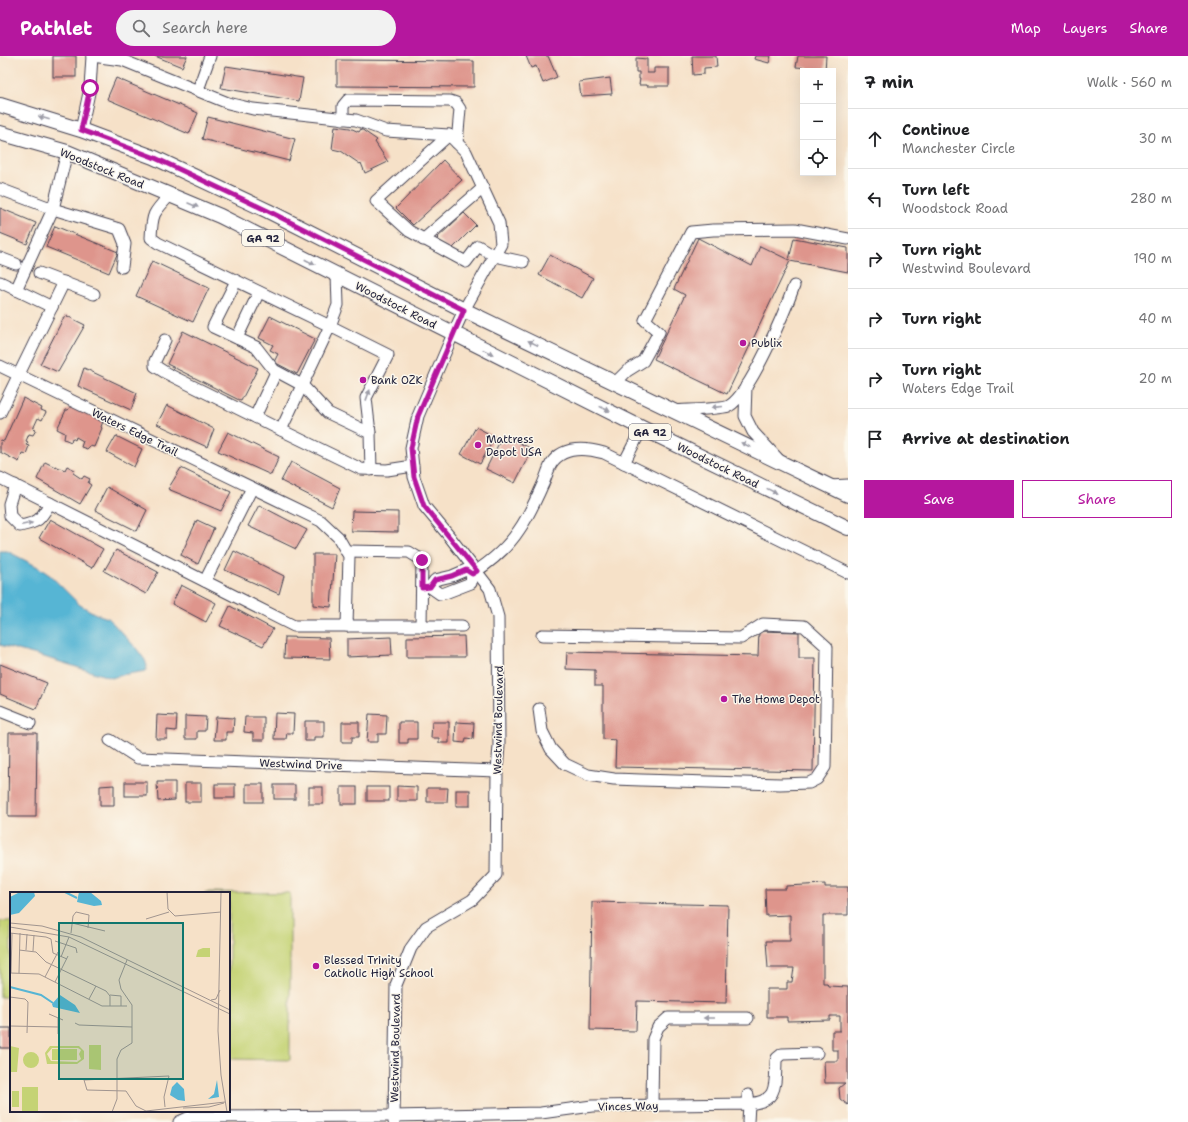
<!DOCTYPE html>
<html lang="en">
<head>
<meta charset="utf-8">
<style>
  :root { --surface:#fff; --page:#f2f2f2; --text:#202124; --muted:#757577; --line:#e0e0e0; --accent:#b5179e }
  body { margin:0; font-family:"Shantell Sans",sans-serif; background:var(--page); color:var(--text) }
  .controls { position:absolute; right:12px; top:12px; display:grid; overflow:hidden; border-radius:0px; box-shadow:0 4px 16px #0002 }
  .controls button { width:36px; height:36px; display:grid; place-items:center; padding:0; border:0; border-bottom:1px solid var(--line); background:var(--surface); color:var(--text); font:20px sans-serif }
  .stop { position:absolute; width:12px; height:12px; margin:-9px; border:3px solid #b5179e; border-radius:50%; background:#fff }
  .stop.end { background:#b5179e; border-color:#fff; box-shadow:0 1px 4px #0008 }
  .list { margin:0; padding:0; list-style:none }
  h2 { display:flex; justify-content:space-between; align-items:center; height:52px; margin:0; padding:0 16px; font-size:17px }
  h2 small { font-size:13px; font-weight:400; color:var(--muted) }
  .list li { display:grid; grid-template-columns:26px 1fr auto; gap:12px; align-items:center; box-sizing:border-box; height:60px; padding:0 16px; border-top:1px solid var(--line) }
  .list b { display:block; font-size:15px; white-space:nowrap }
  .list p { margin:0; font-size:13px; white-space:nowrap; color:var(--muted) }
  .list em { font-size:13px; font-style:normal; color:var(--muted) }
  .actions { display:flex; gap:8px; padding:12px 16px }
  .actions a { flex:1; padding:9px 0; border:1px solid var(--accent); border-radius:0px; text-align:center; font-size:14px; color:var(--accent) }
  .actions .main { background:var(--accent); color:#fff }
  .icon { flex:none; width:22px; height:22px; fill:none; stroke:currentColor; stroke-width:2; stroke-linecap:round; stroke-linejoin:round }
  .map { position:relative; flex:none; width:848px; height:1066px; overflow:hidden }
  header { display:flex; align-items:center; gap:24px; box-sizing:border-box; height:56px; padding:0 20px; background:var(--accent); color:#fff }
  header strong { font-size:19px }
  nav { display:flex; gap:22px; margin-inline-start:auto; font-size:14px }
  .search { width:280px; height:36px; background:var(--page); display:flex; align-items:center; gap:10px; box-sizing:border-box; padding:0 14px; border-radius:22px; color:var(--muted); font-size:15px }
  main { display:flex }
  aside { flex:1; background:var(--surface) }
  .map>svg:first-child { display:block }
  .green { fill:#c5d375; stroke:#747a58 }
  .water { fill:#56b5d4; stroke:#3c6c88 }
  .building { fill:#de958c }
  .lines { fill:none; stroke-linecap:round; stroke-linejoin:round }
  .minor-casing { stroke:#423f50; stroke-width:13 }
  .major-casing { stroke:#423f50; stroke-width:16 }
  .minor { stroke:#fff; stroke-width:11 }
  .major { stroke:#fff; stroke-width:14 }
  .oneway { fill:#9c9ca7 }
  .route { stroke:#b5179e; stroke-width:5 }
  .poi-dot { fill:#b5179e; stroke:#fbf7ec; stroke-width:1.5 }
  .labels { text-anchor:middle; stroke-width:3; stroke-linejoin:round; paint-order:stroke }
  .shield { fill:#fbf7ec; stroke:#636270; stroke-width:1 }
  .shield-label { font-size:10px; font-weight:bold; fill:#22223b }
  .street-label { font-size:11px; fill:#22223b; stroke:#fbf7ec }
  .poi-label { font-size:11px; fill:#22223b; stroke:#fbf7ec; text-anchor:start }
  .inset-river { fill:none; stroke:#56b5d4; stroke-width:2 }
  .inset-road { fill:none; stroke:#a19590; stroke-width:1 }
  .view { fill:#0f766e; fill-opacity:0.15; stroke:#0f766e; stroke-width:2 }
  .inset-edge { fill:none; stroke:#22223b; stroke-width:2 }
</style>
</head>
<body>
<header>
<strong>Pathlet</strong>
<div class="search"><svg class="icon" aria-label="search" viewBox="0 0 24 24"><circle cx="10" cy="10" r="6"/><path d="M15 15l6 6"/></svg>Search here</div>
<nav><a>Map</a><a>Layers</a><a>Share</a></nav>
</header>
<main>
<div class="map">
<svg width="848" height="1066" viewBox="0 0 848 1066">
  <rect width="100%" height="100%" fill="#fbf7ec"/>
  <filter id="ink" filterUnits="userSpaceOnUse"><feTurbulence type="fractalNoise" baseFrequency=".025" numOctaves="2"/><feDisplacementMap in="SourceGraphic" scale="8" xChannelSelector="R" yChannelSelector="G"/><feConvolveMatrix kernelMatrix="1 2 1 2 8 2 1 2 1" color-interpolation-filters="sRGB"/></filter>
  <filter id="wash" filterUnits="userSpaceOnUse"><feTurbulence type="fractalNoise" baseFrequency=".012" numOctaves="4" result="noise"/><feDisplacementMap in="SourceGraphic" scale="16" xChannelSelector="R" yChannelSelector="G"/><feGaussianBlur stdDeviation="0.9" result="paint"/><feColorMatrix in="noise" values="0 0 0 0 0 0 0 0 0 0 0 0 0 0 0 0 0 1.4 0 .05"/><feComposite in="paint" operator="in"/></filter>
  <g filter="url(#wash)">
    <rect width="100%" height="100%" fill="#f6e1c8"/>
    <g class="green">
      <path d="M205,836L290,837V1004L229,1003V837H205Z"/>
      <rect x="0" y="865" width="11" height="76"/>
    </g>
    <path class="water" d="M0,495H7L38,511L51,520L80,549L96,558L108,562L136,592L145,604L147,610L146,615L121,619L112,622L44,601L0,589Z"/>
    <g id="blocks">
      <g class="building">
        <rect x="53" y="0" width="23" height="21"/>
        <path d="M155,0H187L182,11Z"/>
        <path d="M526,0H548L557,21L543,27L536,10L531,12Z"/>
        <path d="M692,0H716L717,11L704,12V18L693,19Z"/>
        <path d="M755,0H771L769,7L754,3Z"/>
        <path d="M798,0H826L825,15L808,14V12L796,11Z"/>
        <path d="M636,2L647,3V17H654V12H669V30H647V29H639L640,23H639V16H636Z"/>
        <path d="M337,4L474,5V31L337,30Z"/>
        <path d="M226,10L303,22L299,45L221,32Z"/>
        <path d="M116,22L198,57L189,78L107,43Z"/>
        <path d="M610,22L612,38L581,40L579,26Z"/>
        <path d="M208,61L295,83L289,105L202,83Z"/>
        <path d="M335,70L350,72L359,76L361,73L377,84L375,86L388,106L365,117L361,107L360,108L341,95L332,93Z"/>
        <path d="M443,104L462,124L413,169L396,152Z"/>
        <path d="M0,152L36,167L27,188L0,177Z"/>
        <path d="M464,157L476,169L450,195L437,182Z"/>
        <path d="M55,170L118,196L109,217L46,191Z"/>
        <path d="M698,182L752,210L760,190L789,204L794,182L848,192V216L790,205L727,338L654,303L685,239L674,233Z"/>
        <path d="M550,199L593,222L582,242L539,219Z"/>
        <path d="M152,205L209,232L193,266L136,240Z"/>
        <path d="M65,259L85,269L58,316L40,308Z"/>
        <path d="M270,260L315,283L297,318L274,306L278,298L270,294L273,289L259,282Z"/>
        <path d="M183,275L258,312L241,345L167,308Z"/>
        <path d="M84,312L137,337L131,354L78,330Z"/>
        <path d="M23,342L42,352L41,354L46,356L42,364L38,362L33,373L36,374L33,379L29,378L26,385L28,386L26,389L29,390L26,398L22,397L19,406L0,396V387L1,384L4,385Z"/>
        <path d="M72,349L103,365L101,371L102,372L94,391L90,390L87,393L81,391L83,385L76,381L75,384L72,382L71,386L64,383L65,377L57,373L66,354H68Z"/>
        <path d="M167,349L214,373L207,391L157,368Z"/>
        <path d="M476,371L495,381L480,408L461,398Z"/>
        <path d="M228,376L279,401L271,419L218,395Z"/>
        <path d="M503,379L532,393L515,427L486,413Z"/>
        <path d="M116,380L142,393L134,411L107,396Z"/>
        <path d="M45,406L55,411V410L65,414L67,410L75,414L73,417L82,423L84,420L90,423L88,427L91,429L80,448L37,423Z"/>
        <path d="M291,406L340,432L332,451L281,425Z"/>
        <path d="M181,412L231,436L221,455L168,433Z"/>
        <path d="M107,431L147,454L137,475L95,454Z"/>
        <path d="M259,449L307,474L296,493L248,470Z"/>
        <path d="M352,455L398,456V476L351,475Z"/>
        <path d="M50,463L103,493L92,512L39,482Z"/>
        <path d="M197,464L214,472L198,508L181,499Z"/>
        <path d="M116,494L158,516L146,538L104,515Z"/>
        <path d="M234,495L284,520L279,538L225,514Z"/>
        <path d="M313,498H335L331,551L313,549Z"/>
        <path d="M181,529L216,547L206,566L172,548Z"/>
        <path d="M230,550L273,573L263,590L220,570Z"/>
        <path d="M759,575L799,576V602H815L813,715L615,711L616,684L603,683V630H595V614L566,613L567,596L758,600Z"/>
        <path d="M464,580L465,601H407V581Z"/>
        <path d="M285,581L329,582L330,603L284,602Z"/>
        <path d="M391,581L392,599L347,601V583Z"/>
        <path d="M0,608L47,627L36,653L0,638Z"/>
        <path d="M275,657L294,658L293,677H287L286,683H274Z"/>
        <path d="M369,658L387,659L386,678H378V686H367Z"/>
        <path d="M157,659L177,660L176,675L167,674V683H156Z"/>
        <path d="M185,660L206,661L205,675H197V683H185Z"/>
        <path d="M216,661L234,662L233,676H226V684H214Z"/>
        <path d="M245,661H264V684H253V677L244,676Z"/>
        <path d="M305,665H324V681H314V685H305Z"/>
        <path d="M342,666H359V681H352V686H342Z"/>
        <path d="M399,666H417V683H408V687H399Z"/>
        <path d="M432,666H449V687H439V682H431Z"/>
        <path d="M456,666L474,667L473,683L466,682L465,687L455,686Z"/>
        <path d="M9,677H37L36,761H8Z"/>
        <rect x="125" y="726" width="22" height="14"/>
        <path d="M157,726H175V744L158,745Z"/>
        <rect x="185" y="727" width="16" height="19"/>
        <rect x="215" y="728" width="20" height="14"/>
        <rect x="246" y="728" width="17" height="18"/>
        <path d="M114,729V750H100V730Z"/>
        <rect x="274" y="729" width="21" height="14"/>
        <path d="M397,730L417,731V745H397Z"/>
        <rect x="309" y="731" width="14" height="17"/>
        <rect x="341" y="731" width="16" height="17"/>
        <rect x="367" y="731" width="22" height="14"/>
        <path d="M427,732H448L447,746H427Z"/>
        <rect x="456" y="734" width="14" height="16"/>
        <path d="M825,828V831H848V859H823V927H827L828,930L848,931V1049L840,1043L839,1032L845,1027H825L824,1005H838V994H832V975H840V960H830V964L787,965V961H767V933H787V926H792L794,912H768L766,885H790V859L766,860L765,833H786V830Z"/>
        <path d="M592,846L728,849L726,947L637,945L636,975L590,974Z"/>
        <rect x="0" y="972" width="11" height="20"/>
      </g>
    </g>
  </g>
  <g filter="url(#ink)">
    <use href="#blocks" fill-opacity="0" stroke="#423f50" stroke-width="1"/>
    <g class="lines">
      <defs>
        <g id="minor">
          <path d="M92,0L122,4L228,47L253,53L356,64L386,75L449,79L466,96L499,167L501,188L464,254L453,278L418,360L411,392L414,421L424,450L449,480L490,533L498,561L499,690L497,715L496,819L472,844L426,871L411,892L396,929L394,1066"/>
          <path d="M198,34L210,0"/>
          <path d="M343,63V50L348,44L450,45L456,47L460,53L457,87"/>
          <path d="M81,74L90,32L92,0"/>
          <path d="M449,79L376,145L409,175L466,206L478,190L495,200L523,206"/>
          <path d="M0,133L53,153L119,173L125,188L122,211"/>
          <path d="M170,139C153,157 152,158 151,182L158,187L330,270L338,249L337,219"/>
          <path d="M423,184L483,132"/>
          <path d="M0,202L16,208"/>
          <path d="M39,217L94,238"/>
          <path d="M236,225L213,271L256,291L274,314L302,329L328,357L370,377L371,414"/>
          <path d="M0,226L52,251"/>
          <path d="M16,234L53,153L67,96"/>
          <path d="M237,282L259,236"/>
          <path d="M165,284L155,305V310L166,317L255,361"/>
          <path d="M0,310L321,465L338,481L349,500L347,570"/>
          <path d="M276,316L255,361L281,374"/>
          <path d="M615,327L627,315L643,305L659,276L645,264L691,176L713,174L795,173L848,183"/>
          <path d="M746,330L745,360L753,376L779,404"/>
          <path d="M674,355C684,354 724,353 729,350C750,338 785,255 794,230"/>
          <path d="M0,357L64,226"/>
          <path d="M370,377L366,342L388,299L330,270L281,374L361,413L387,414L413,410"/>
          <path d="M624,407L642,372"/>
          <path d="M0,422L294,570H462"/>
          <path d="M15,429L9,448L10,460L20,470C39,466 40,464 50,447"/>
          <path d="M830,430L848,429"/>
          <path d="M346,495L409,496L422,504L421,570"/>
          <path d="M472,518C489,507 508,491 519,474C529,460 536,443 543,428C546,421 548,414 551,408C563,389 586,392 604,397L848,517"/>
          <path d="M205,525L252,432"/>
          <path d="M430,531L440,538L445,537L471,527L472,518"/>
          <path d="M430,531L435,524L452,520L466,514L472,518"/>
          <path d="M539,653L542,675L551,693L565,708L588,719L614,723L641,724L780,728L809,727L817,723L825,711L827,591L804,570L763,568L741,582L542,579"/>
          <path d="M0,655L30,667"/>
          <path d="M110,684L138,702L497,715"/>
          <path d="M748,1039L749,1048C778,1045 775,1030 776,1005L777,1002L782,998L817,997"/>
          <path d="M652,1049L653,983L658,971L668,962H748"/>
          <path d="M179,1066L190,1061L393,1060L541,1057L592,1050L749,1048L748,1066"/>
        </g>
        <g id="major">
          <path d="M0,49L81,74L153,101L268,155L464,254L848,439"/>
          <path d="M0,77L67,96L220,160L642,372L848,472"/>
        </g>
      </defs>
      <use href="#minor" class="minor-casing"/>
      <use href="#major" class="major-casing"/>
      <use href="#minor" class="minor"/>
      <use href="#major" class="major"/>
    </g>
    <defs><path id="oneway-solid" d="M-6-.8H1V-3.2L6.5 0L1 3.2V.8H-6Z"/></defs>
    <g class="oneway">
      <use href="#oneway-solid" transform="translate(44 62) rotate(-162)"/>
      <use href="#oneway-solid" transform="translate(193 149) rotate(23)"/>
      <use href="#oneway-solid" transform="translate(310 206) rotate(27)"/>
      <use href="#oneway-solid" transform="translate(533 287) rotate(-154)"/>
      <use href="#oneway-solid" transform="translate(488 296) rotate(26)"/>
      <use href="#oneway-solid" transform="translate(368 339) rotate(-70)"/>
      <use href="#oneway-solid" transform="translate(717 351) rotate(175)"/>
      <use href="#oneway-solid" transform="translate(605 353) rotate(26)"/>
      <use href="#oneway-solid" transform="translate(746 389) rotate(-154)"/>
      <use href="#oneway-solid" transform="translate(772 435) rotate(26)"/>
      <use href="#oneway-solid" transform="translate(27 468) rotate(-12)"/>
      <use href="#oneway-solid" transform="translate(709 962) rotate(-180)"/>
    </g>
  </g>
  <g class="lines" filter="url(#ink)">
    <path class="route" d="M90,32L81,74L153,101L268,155L464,254L418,360L411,392L414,421L424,450L477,515L472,518L466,514L452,520L435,524L430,531L422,532V504"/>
  </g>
  <g class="poi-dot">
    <circle cx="743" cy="287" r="4"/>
    <circle cx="363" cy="324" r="4"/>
    <circle cx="478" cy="389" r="4"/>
    <circle cx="724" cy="643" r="4"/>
    <circle cx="316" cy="910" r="4"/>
  </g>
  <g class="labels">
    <g class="shield">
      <rect x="242" y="174" width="42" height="16" rx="3"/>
      <rect x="629" y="368" width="42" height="16" rx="3"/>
    </g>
    <g class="shield-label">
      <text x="263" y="186">GA 92</text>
      <text x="650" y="380">GA 92</text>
    </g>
    <g class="street-label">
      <text transform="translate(102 112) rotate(22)" y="4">Woodstock Road</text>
      <text transform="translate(396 249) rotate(27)" y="4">Woodstock Road</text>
      <text transform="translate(135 376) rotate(26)" y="4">Waters Edge Trail</text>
      <text transform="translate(718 409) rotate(26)" y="4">Woodstock Road</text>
      <text transform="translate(498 664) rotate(-89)" y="4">Westwind Boulevard</text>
      <text transform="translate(301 708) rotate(2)" y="4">Westwind Drive</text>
      <text transform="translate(395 992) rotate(-89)" y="4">Westwind Boulevard</text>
      <text transform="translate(628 1050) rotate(-1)" y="4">Vinces Way</text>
    </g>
    <g class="poi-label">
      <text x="751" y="291">Publix</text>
      <text x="371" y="328">Bank OZK</text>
      <text x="486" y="387">Mattress<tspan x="486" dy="13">Depot USA</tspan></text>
      <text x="732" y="647">The Home Depot</text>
      <text x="324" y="908">Blessed Trinity<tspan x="324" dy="13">Catholic High School</tspan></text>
    </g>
  </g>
  <g transform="translate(10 836)">
    <rect width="220" height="220" fill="#f6e1c8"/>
    <path d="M193,56H200V65H186L188,58ZM79,153H91V178L79,177ZM0,154L9,156L7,180H0ZM40,154H69L74,159V167L67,172H37L35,161ZM42,156H68L71,158L69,162L71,167L67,170L41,169L37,162ZM42,157H67V168H42ZM13 168a8 8 0 1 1 16 0a8 8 0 1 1-16 0ZM12,195H28V220H12ZM2,199H9V215H2Z" fill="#c5d375" fill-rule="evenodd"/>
    <path d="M10,0H24L25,4L9,21L0,23V5ZM69,0H80L91,9L92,13L84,14L67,10ZM50,103L65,113L70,121L43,115L42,112ZM207,188L209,205L198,207L204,202ZM167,190L174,197L175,209L168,208L160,203L162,195Z" fill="#56b5d4"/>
    <path class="inset-river" d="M55,0L67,6M0,95L31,103L43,111"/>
    <path class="inset-road" d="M157,0L158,17L165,24L211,20M211,0L208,139L211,183L217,220M136,27L159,20M0,31L32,34L71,45L220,118M62,31L95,39M0,35L59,45L220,122M0,41L36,45L41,47L43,61L57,67M61,41L63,24L66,20L79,23L78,36M45,49L66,56L67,61M9,58L26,60L36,70L96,99L100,104V114M16,58L17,42M23,59L24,43M51,65L59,45M0,81L29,82L92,114H117M1,81L2,41M9,81L10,41M35,85L48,60M45,90L58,64M100,103L111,104V114M0,105L15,107L18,110L17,141M79,107L86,94M201,108L206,107L210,98M39,122L53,128M65,131L69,133L122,135M0,134L48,135M48,142V126M155,215L154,205L159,184L74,188L77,198L116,199L126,214L136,219L215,210M173,216L199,215L214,211M102,220L107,207V167L111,158L122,151V113L111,97L109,88L117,68"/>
    <path class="view" d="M49,31H173V187H49Z"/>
    <rect width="220" height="220" class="inset-edge"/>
  </g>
</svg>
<div class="controls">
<button>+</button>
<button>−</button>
<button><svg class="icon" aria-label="locate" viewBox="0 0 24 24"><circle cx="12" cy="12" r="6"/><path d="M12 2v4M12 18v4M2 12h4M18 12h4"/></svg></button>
</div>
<div class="stop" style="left:90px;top:32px"></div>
<div class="stop end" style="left:422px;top:504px"></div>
</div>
<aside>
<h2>7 min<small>Walk · 560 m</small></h2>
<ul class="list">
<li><svg class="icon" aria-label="ahead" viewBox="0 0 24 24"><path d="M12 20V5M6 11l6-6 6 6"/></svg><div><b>Continue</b><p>Manchester Circle</p></div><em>30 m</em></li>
<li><svg class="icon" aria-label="left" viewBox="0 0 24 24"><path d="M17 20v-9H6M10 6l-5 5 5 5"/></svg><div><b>Turn left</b><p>Woodstock Road</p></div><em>280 m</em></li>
<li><svg class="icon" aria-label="right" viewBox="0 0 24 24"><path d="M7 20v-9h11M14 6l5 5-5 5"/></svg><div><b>Turn right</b><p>Westwind Boulevard</p></div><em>190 m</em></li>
<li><svg class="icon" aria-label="right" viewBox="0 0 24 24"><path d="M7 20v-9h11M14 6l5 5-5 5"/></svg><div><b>Turn right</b></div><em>40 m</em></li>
<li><svg class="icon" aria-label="right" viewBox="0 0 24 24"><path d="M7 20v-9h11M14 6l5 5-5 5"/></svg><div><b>Turn right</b><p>Waters Edge Trail</p></div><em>20 m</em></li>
<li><svg class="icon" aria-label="arrive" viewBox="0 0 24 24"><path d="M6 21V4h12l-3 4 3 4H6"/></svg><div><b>Arrive at destination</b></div></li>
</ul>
<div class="actions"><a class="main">Save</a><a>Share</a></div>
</aside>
</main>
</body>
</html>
